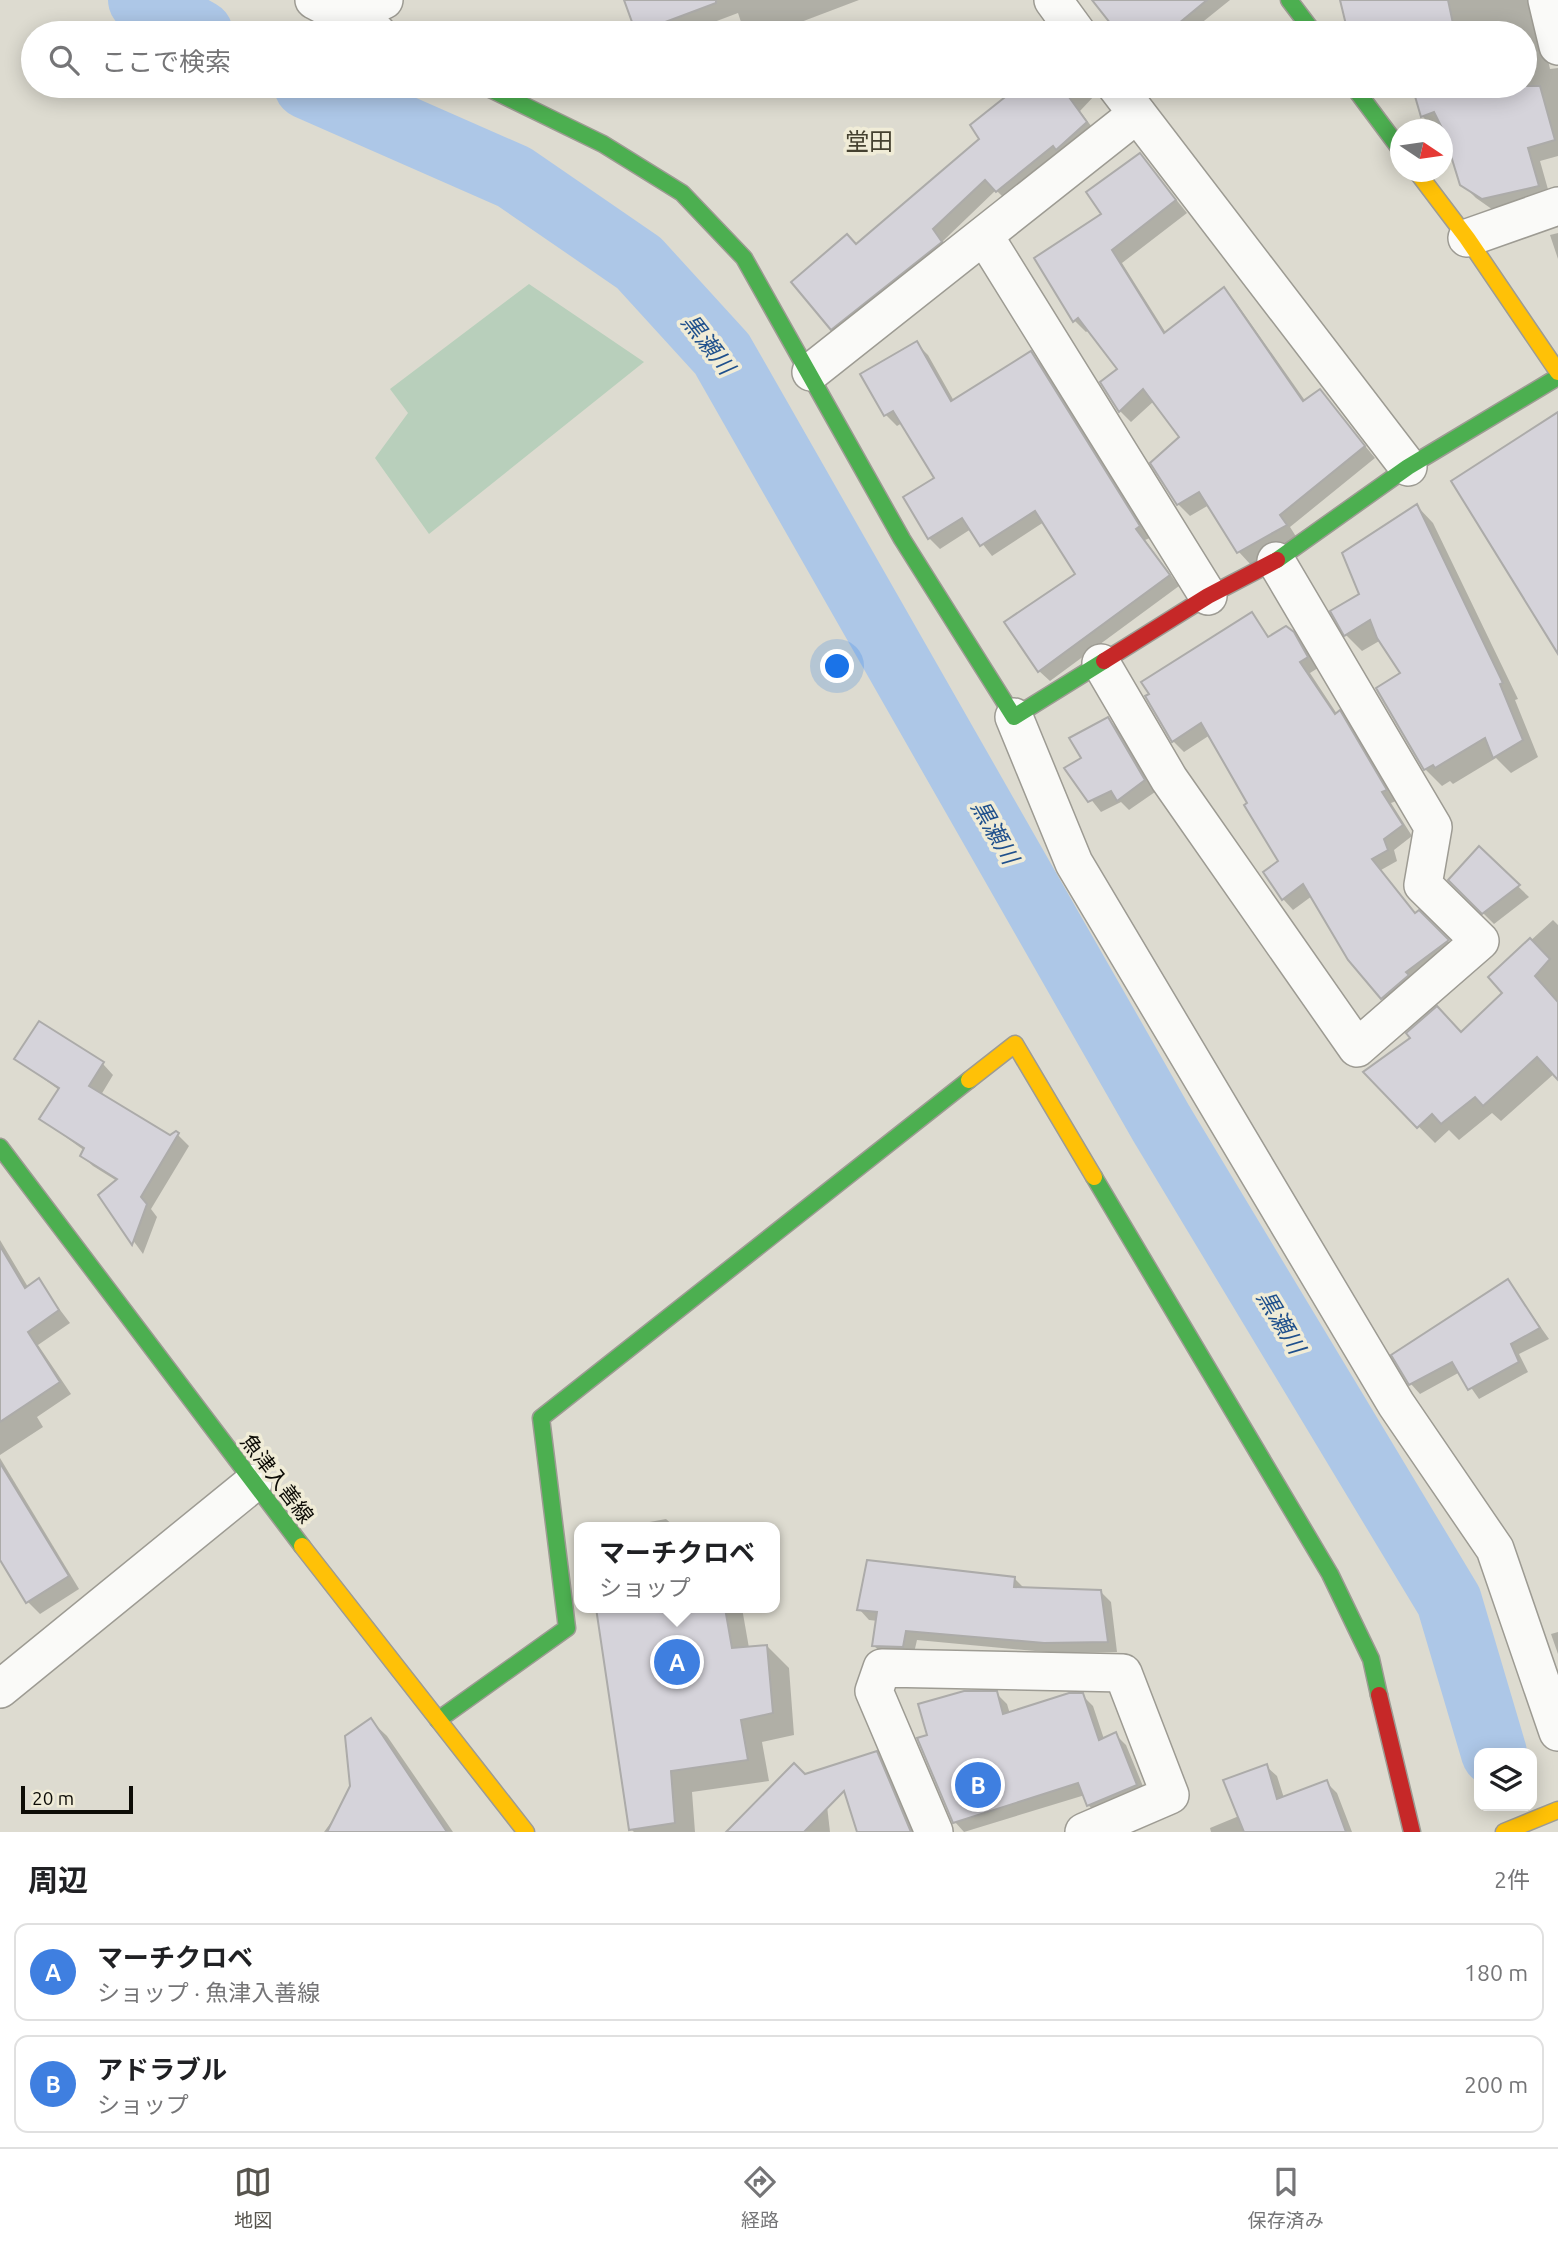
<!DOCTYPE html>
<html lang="ja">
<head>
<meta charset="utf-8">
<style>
  :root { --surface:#fff; --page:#f6f6f6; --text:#202124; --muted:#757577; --line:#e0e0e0; --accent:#56544d }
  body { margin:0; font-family:Ubuntu,"Noto Sans JP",sans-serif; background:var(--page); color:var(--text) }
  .controls { position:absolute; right:21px; bottom:21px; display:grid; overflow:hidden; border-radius:14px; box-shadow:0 4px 18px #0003 }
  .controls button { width:63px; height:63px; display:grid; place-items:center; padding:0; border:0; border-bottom:2px solid var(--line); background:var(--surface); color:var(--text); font:35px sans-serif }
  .compass { position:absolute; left:1390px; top:119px; width:63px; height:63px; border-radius:50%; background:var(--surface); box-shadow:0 4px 18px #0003; rotate:103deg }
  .scale { position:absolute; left:21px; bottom:18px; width:112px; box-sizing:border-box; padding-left:7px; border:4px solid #0d0c06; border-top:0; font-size:19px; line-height:24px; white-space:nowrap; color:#0d0c06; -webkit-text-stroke:5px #f0ecd7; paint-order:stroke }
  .you { position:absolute; left:838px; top:667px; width:24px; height:24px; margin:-18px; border:5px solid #fff; border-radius:50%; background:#1a73e8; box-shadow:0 0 0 10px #1a73e833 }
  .badge { display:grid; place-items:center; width:46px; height:46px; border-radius:50%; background:var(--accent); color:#fff; font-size:23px; font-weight:700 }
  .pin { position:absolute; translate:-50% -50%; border:4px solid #fff; box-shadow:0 2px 7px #0006 }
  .popup { position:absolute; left:574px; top:1522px; width:206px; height:91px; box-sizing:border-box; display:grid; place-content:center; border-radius:14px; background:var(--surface); filter:drop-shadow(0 2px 5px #0005); font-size:23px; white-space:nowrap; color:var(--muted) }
  .popup b { font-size:26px; color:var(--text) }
  .popup::after { content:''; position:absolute; left:50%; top:100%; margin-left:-14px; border:14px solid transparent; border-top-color:var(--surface) }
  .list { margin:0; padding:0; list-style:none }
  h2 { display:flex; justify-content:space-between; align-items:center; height:91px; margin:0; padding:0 28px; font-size:30px }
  h2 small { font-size:23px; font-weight:400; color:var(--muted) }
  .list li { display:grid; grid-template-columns:46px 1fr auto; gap:21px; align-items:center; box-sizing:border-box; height:98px; margin:0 14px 14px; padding:0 14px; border:2px solid var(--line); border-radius:14px }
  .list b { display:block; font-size:26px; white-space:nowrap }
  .list p { margin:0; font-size:23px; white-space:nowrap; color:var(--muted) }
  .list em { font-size:23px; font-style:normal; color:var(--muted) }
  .icon { flex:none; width:38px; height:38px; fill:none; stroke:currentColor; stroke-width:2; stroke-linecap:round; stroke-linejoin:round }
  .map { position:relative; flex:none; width:1558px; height:1832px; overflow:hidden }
  .search { position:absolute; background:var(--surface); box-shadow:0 4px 18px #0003; left:21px; right:21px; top:21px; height:77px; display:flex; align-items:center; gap:18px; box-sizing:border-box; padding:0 24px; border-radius:38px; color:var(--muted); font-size:26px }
  .sheet { height:315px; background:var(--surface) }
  nav { display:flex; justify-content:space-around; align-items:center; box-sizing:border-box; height:98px; border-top:2px solid var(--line); background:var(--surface); font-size:19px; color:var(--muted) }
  nav a { display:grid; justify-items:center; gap:4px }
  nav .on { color:var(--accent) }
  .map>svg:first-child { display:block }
  .green { fill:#b8cfbb }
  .shadow { fill:#0003 }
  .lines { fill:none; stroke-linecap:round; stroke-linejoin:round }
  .river { stroke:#adc7e7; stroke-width:66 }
  .building { fill:#d5d3da; stroke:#acaba9; stroke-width:2 }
  .street-casing { stroke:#9d9b93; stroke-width:40 }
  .fast-casing { stroke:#9d9b93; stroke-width:19 }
  .slow-casing { stroke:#9d9b93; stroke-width:19 }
  .jam-casing { stroke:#9d9b93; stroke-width:19 }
  .street { stroke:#fafaf8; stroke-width:37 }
  .fast { stroke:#4caf50; stroke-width:16 }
  .slow { stroke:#ffc107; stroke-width:16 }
  .jam { stroke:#c62828; stroke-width:16 }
  .labels { text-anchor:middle; stroke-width:7; stroke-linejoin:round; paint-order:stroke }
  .street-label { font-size:21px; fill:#0d0c06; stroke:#f0ecd7 }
  .water-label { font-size:23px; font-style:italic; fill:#1f508c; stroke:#f0ecd7 }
  .quarter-label { font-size:24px; fill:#454130; stroke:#f0ecd7 }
</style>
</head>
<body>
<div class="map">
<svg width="1558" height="1832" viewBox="0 0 1558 1832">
  <rect width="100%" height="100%" fill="#dddbd0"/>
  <path class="green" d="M529,284L644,362L429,534L375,458L408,413L390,389Z"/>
  <g class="shadow">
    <path d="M625,0H859L772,33H750L742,25L738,13L685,33H638Z"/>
    <path d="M1101,0H1230L1189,33L1186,31L1183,33H1120L1097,3Z"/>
    <path d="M1342,0H1535L1550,69L1558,68V156L1540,161L1551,200L1496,212L1476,198L1462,184L1441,128L1436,130L1422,116L1414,86H1525V33H1352Z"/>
    <path d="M1019,86H1087L1095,95L1080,111L1097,134L1008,202L996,190L943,241L951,253L843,339L832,328L856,246L981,139L973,125Z"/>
    <path d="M1140,155L1187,213L1122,263L1166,333L1224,289L1235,301L1306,402L1320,391L1375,458L1290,527L1297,538L1250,564L1239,552L1209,505L1190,516L1178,504L1181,437L1154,401L1131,422L1120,411V369L1089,330L1086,332L1074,320L1103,214Z"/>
    <path d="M1558,233V259L1550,235Z"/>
    <path d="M917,344L928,355L954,401L1031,353L1041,364L1150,538L1145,540L1179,586L1050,681L1039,671L1078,574L1044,522L992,556L971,529L940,549L929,538L936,479L902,423L897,426L886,415L863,375Z"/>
    <path d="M1417,506L1433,523L1518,699L1515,700L1538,757L1511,773L1496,758L1453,784L1450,781L1442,786L1425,769L1403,674L1381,640L1362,651L1346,635L1361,595Z"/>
    <path d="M1252,614L1270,638L1293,634L1304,645L1318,668L1310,673L1337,714L1340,713L1350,723L1396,801L1391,803L1412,836L1394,850L1397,861L1381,870L1417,915L1419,913L1458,951L1392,1009L1350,959L1312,896L1293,910L1283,899L1281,861L1210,735L1184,752L1173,741Z"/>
    <path d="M1108,719L1119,730L1155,792L1129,810L1121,802L1101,812L1067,769L1084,758Z"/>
    <path d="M1479,849L1529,897L1494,924L1450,880Z"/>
    <path d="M1553,920L1558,925V1076L1555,1073L1501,1121L1492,1113L1459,1140L1449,1130L1435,1143L1365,1072L1461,1034L1505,993L1491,977Z"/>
    <path d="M17,1059L103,1064L113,1075L101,1095L171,1137L176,1133L189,1146L151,1209L157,1217L143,1254L100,1195L117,1181L93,1166L82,1156L85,1151L41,1119L59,1090Z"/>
    <path d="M0,1240L28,1287L38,1281L70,1323L38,1345L71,1394L37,1417L43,1427L0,1455Z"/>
    <path d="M1508,1281L1549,1339L1519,1354L1528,1372L1479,1399L1460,1372L1420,1394L1411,1384Z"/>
    <path d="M0,1458L79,1589L40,1614L28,1602L0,1557Z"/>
    <path d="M666,1519L675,1527H622Z"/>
    <path d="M1014,1578L1025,1589L1101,1592L1111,1602L1117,1652L1057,1653L917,1640L913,1657L885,1656L874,1646L878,1621L869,1620L859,1609Z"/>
    <path d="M598,1608H742L749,1648L767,1646L789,1668L794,1735L762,1742L769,1781L692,1792L695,1832H634L631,1829Z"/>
    <path d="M1558,1632V1654L1551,1634Z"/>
    <path d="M996,1693L1007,1704L1010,1714L1082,1695L1093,1706L1104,1739L1115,1734L1126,1745L1147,1796L1099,1815L1088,1805L1085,1795L964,1832L955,1822L929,1736Z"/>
    <path d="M370,1720L387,1736L453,1832H324L338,1813L352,1786Z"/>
    <path d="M876,1753L887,1764L916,1832H858Z"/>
    <path d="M1266,1766L1277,1776L1284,1798L1326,1782L1337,1793L1352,1832H1211L1210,1828L1239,1816Z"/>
    <path d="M826,1797L830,1832H728Z"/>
  </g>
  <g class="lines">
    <g class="river">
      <path d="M141,0L200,33"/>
      <path d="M307,86L514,177L639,263L722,354L1161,1123L1449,1601L1494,1753"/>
    </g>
  </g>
  <g class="building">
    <path d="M624,0H716V3L636,33Z"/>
    <path d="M1092,0H1207L1167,33H1118Z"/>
    <path d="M1340,0H1448L1455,33H1348Z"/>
    <path d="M1019,86H1061L1087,122L1056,150L1053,146L996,192L985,180L933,229L942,242L831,330L791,282L847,234L856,244L979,139L970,125Z"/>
    <path d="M1412,86H1540L1555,140L1528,148L1539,186L1482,199L1460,185L1443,130L1434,112L1421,117Z"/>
    <path d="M1140,153L1176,200L1112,250L1164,333L1224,287L1303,401L1320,389L1365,446L1280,515L1287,525L1237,553L1199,492L1177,505L1150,463L1179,437L1143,389L1119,412L1100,382L1117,369L1078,318L1073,322L1034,258L1101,214L1086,192Z"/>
    <path d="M917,341L951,401L1031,351L1140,526L1136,529L1170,575L1038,672L1004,622L1075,574L1035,511L980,546L962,518L928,539L903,497L934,478L893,411L884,416L860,374Z"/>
    <path d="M1558,412V654L1451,481Z"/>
    <path d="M1417,504L1503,683L1500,684L1523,740L1493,758L1485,738L1435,768L1433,765L1424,770L1376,688L1400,673L1377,638L1370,620L1344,636L1330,611L1359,594L1342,553Z"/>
    <path d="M1252,612L1268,637L1286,626L1294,632L1308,657L1300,662L1335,714L1340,710L1387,790L1382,792L1403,825L1384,839L1388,850L1372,859L1415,913L1419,910L1449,940L1406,972L1409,975L1381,999L1348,960L1303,884L1282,900L1263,872L1278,861L1244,805L1247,803L1201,723L1172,742L1145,696L1149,694L1141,682Z"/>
    <path d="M1108,717L1145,780L1117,801L1111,791L1088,802L1064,768L1081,758L1069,738Z"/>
    <path d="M1479,846L1520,885L1482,914L1448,880Z"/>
    <path d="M1530,938L1550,959L1535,976L1558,1002V1080L1537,1057L1483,1106L1475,1097L1441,1124L1432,1114L1417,1128L1363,1072L1410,1038L1406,1033L1437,1006L1461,1032L1502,993L1488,977Z"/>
    <path d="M39,1021L104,1062L89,1086L170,1135L176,1131L179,1133L141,1197L147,1204L132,1245L98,1195L117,1179L80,1156L84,1148L39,1119L59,1088L14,1059Z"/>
    <path d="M0,1246L25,1288L39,1278L59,1310L28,1332L60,1382L0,1422Z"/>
    <path d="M1508,1279L1540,1328L1511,1344L1519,1362L1468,1390L1452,1362L1409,1385L1391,1355Z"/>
    <path d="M0,1463L69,1576L26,1603L0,1560Z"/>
    <path d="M867,1560L1015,1577L1014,1587L1101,1590L1108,1642L1044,1643L906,1631L903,1647L872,1646L877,1612L857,1610Z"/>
    <path d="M596,1608H725L732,1648L767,1645L773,1713L741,1720L748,1760L671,1771L675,1823L629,1830Z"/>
    <path d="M964,1691H997L1003,1714L1069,1693H1083L1099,1740L1116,1732L1137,1785L1087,1806L1078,1783L953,1823L917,1738L927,1735L918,1704Z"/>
    <path d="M371,1718L447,1832H327L350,1786L345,1736Z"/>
    <path d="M877,1751L911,1832H857L844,1791L804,1832H726L794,1763L805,1774Z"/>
    <path d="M1267,1764L1277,1799L1327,1780L1346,1832H1244L1223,1780Z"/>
  </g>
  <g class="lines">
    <defs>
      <g id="street">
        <path d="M314,0L377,33"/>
        <path d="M1053,0L1077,33"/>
        <path d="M1547,0L1558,46"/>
        <path d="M346,18L384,0"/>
        <path d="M1116,86L1408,467"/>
        <path d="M985,237L1208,596"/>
        <path d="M1467,238L1558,206"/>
        <path d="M811,372L1137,114"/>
        <path d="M1101,663L1169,779L1357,1048L1480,941L1423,885L1433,827L1276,561"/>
        <path d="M1014,717L1074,863L1396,1404L1495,1549L1558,1732"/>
        <path d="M0,1689L253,1483"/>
        <path d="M934,1832L874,1691L882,1668L1123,1673L1170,1795L1084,1832"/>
      </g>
      <g id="fast">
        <path d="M1289,0L1314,33"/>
        <path d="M484,86L603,144L682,193L744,258L902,539L1014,717L1104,661"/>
        <path d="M1353,86L1400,149"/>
        <path d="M1277,560L1408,467L1558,377"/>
        <path d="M0,1147L302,1546"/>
        <path d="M1094,1177L1330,1574L1371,1659L1379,1695"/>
        <path d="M438,1720L567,1628L541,1418L969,1080"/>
      </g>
      <g id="slow">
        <path d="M1417,172L1467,238L1558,372"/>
        <path d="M969,1080L1015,1044L1094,1177"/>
        <path d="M302,1546L526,1832"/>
        <path d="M1504,1832L1558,1810"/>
      </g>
      <g id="jam">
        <path d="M1104,661L1208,596L1277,560"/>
        <path d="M1379,1695L1412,1832"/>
      </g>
    </defs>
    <use href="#street" class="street-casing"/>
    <use href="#fast" class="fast-casing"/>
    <use href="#slow" class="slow-casing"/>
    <use href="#jam" class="jam-casing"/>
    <use href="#street" class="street"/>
    <use href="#fast" class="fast"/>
    <use href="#slow" class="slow"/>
    <use href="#jam" class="jam"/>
  </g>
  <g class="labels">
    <g class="street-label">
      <text transform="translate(277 1479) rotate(53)" y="7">魚津入善線</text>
    </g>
    <g class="water-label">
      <text transform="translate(708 344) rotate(52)" y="8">黒瀬川</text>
      <text transform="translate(995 832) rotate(60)" y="8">黒瀬川</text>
      <text transform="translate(1281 1322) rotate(59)" y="8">黒瀬川</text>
    </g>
    <g class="quarter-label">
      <text x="869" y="150">堂田</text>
    </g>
  </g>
</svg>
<div class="controls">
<button><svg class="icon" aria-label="layers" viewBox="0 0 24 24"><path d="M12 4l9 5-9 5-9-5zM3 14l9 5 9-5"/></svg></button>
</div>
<svg class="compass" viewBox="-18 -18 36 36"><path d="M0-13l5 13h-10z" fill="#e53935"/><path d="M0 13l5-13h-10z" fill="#757577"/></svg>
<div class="scale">20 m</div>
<div class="you"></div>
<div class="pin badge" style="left:677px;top:1662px;background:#3f7fe0">A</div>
<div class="popup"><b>マーチクロベ</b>ショップ</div>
<div class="pin badge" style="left:978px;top:1785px;background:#3f7fe0">B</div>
<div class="search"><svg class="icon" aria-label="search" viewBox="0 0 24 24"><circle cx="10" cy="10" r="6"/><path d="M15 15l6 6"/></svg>ここで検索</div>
</div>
<section class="sheet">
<h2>周辺<small>2件</small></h2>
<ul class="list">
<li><span class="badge" style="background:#3f7fe0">A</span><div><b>マーチクロベ</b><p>ショップ · 魚津入善線</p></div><em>180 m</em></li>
<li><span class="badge" style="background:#3f7fe0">B</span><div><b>アドラブル</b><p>ショップ</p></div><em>200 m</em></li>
</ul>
</section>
<nav>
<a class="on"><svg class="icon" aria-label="map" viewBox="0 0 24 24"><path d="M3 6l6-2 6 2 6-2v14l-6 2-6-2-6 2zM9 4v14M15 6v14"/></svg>地図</a>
<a><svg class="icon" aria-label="directions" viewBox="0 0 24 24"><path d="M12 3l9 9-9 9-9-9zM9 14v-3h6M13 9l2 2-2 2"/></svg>経路</a>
<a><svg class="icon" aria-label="saved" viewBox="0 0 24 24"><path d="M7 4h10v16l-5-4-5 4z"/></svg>保存済み</a>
</nav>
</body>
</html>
